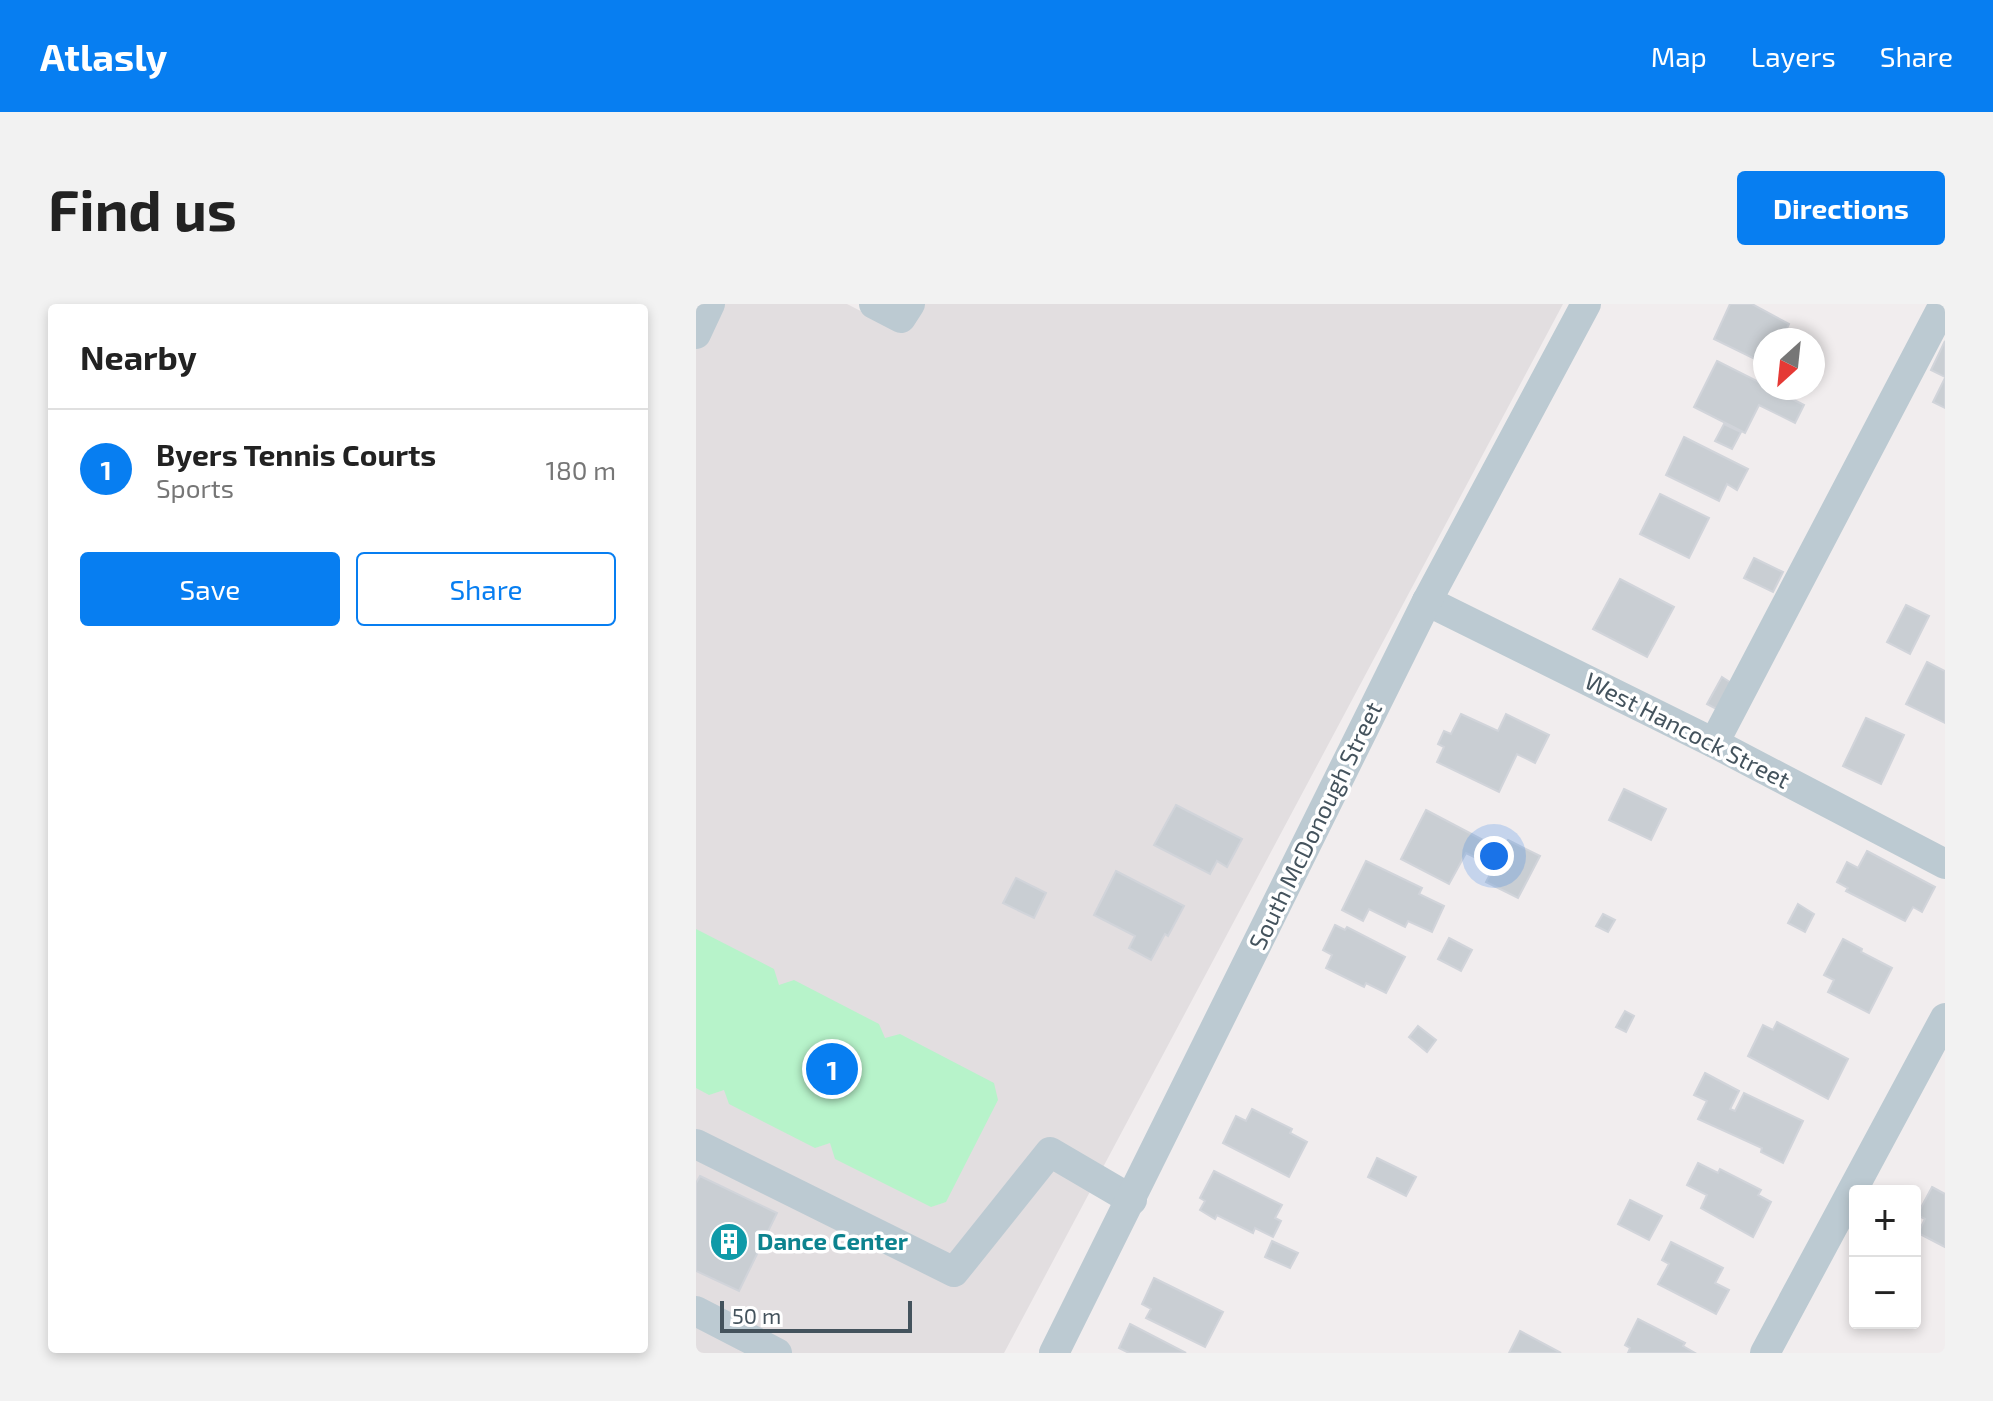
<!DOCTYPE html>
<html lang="en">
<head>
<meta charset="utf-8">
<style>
  :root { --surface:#fff; --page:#f2f2f2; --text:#222; --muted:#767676; --line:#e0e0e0; --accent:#077ef1 }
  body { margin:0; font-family:"Exo 2",sans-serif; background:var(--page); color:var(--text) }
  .controls { position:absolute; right:24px; bottom:24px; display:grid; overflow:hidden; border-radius:8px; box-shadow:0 4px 12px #0003 }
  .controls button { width:72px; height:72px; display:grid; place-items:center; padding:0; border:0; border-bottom:2px solid var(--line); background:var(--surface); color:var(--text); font:40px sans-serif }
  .compass { position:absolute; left:1057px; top:24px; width:72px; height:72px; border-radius:50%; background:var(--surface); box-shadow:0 4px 12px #0003; rotate:207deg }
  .scale { position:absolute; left:24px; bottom:20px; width:192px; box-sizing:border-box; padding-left:8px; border:4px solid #44535d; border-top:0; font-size:22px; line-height:28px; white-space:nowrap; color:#44535d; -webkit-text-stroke:6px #fff; paint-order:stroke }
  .you { position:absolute; left:798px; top:552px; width:28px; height:28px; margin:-20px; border:6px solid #fff; border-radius:50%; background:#1a73e8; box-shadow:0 0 0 12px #1a73e833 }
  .badge { display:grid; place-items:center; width:52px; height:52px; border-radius:50%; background:var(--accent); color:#fff; font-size:26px; font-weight:700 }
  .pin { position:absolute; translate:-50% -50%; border:4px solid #fff; box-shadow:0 2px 8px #0006 }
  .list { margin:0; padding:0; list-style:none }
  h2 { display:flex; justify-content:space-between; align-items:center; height:104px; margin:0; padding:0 32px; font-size:34px }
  h2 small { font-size:26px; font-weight:400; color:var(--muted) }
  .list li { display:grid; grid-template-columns:52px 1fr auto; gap:24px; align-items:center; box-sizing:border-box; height:120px; padding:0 32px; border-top:2px solid var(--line) }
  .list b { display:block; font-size:30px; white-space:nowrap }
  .list p { margin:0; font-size:26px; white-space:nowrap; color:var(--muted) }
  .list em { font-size:26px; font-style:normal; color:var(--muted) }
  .actions { display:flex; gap:16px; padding:24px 32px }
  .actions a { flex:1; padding:18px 0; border:2px solid var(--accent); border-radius:8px; text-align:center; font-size:28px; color:var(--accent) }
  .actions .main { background:var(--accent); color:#fff }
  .map { position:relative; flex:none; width:1249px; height:1049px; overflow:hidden; border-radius:8px }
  header { display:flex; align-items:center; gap:48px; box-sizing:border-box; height:112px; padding:0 40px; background:var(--accent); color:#fff }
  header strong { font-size:38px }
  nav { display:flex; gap:44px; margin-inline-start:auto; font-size:28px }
  .intro { display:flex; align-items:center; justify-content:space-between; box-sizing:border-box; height:192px; padding:0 48px }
  h1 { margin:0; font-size:56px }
  .button { padding:20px 36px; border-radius:8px; background:var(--accent); color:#fff; font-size:28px; font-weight:700 }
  main { display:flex; gap:48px; padding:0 48px }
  aside { flex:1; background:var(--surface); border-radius:8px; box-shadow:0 4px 12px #0003 }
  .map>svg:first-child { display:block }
  .education { fill:#e2dee0 }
  .green { fill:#b7f3ca }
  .building { fill:#c9ced3; stroke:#d1d4da; stroke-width:2 }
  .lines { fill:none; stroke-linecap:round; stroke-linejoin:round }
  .minor { stroke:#bccad2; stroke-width:30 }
  .labels { text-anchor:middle; stroke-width:7; stroke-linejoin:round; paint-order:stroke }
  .street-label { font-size:24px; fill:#44535d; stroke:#fff }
  .culture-label { font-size:24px; font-weight:bold; fill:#0d838f; stroke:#fff; text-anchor:start }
</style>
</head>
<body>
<header>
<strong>Atlasly</strong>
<nav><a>Map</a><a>Layers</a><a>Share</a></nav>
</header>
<div class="intro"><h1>Find us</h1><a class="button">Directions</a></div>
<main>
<aside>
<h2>Nearby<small></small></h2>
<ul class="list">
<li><span class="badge">1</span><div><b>Byers Tennis Courts</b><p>Sports</p></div><em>180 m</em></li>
</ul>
<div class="actions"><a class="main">Save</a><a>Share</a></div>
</aside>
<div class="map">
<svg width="1249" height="1049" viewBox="0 0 1249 1049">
  <rect width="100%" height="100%" fill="#f1edee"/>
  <path class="education" d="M0,0H151L196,23L210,0H867L308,1049H0Z"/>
  <path class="green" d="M0,625L78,665L83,681L98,676L183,720L189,734L204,730L298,779L302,796L250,898L235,903L139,855L134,839L119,844L33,800L28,786L13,791L0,784Z"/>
  <g class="building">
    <path d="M1034,0H1056L1093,20L1086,36H1069V60L1018,35Z"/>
    <path d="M1249,37V73L1235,66Z"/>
    <path d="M1021,57L1069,81V84H1075L1108,101L1099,119L1063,101L1049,129L998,103Z"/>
    <path d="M1249,74V104L1237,98Z"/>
    <path d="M1028,120L1045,128L1036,145L1019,137Z"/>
    <path d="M988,133L1052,165L1041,186L1031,180L1023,197L970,171Z"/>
    <path d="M964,190L1013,214L993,254L944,230Z"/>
    <path d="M1058,254L1087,268L1077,288L1048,274Z"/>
    <path d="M924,275L978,303L951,353L897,325Z"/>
    <path d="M1210,301L1233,312L1214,350L1191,338Z"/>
    <path d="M1231,358L1249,367V419L1210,400Z"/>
    <path d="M1026,373L1040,382L1026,408L1011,400Z"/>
    <path d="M765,410L802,427L810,410L853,431L839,459L821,450L803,488L741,458L748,443L742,440L748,427L755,430Z"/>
    <path d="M1170,414L1208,431L1185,480L1147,462Z"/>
    <path d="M928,485L970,505L955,536L913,516Z"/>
    <path d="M480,501L546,535L531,563L521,557L514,570L458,541Z"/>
    <path d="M730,506L787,536L778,553L770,549L753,580L705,555Z"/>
    <path d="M812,536L844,552L822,594L790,578Z"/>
    <path d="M1171,547L1239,583L1226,608L1217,603L1209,617L1150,587L1152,584L1141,578L1151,558L1162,564Z"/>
    <path d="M670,557L726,584L723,590L748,602L736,628L712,617L709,623L673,605L667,617L646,606Z"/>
    <path d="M420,567L488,602L472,632L469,630L455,656L433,644L439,632L398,611Z"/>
    <path d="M320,574L350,589L338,614L307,599Z"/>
    <path d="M1102,600L1118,610L1109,628L1092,619Z"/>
    <path d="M907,610L919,616L912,628L900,622Z"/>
    <path d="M639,621L649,626L651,623L709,653L690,689L670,679L668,683L630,664L636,651L627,646Z"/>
    <path d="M753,634L776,646L765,667L742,655Z"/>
    <path d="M1147,635L1166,645L1165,648L1196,664L1173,709L1132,688L1138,676L1128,671Z"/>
    <path d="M929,707L938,712L930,728L920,723Z"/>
    <path d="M1081,718L1152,755L1132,795L1052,752L1067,721L1077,726Z"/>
    <path d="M722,722L740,736L731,748L713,733Z"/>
    <path d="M1009,769L1043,787L1034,805L1039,807L1048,789L1107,817L1087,859L1065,848L1066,844L1002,815L1011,797L998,791Z"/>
    <path d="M556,805L596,825L594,829L611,838L593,873L527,839L540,812L550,817Z"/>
    <path d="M681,854L720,873L710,892L672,873Z"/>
    <path d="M1002,859L1022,869L1024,865L1065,886L1062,891L1075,898L1057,933L1005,904L1011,891L991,881Z"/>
    <path d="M518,867L586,901L579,914L585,917L577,933L559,924L557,929L521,911L519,915L504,906L509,897L504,894Z"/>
    <path d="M4,872L81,909L43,987L0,967V879Z"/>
    <path d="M1236,883L1249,890V943L1222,929L1229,915L1221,911Z"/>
    <path d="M934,896L966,912L953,936L922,920Z"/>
    <path d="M576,937L602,949L594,964L569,953Z"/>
    <path d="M975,938L1027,964L1019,979L1033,986L1020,1010L962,980L973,960L966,956Z"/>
    <path d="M458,974L527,1008L509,1043L450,1014L455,1005L446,1000Z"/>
    <path d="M942,1015L989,1039L987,1042L999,1049H932L934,1044L929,1041Z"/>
    <path d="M434,1020L490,1049H433L423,1044Z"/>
    <path d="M824,1027L865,1049H813Z"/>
  </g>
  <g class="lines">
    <g class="minor">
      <path d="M178,0L205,14L214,0"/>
      <path d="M0,30L14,0"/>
      <path d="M731,297L1018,439L1249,560"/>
      <path d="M1018,439L1248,0"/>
      <path d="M0,840L258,968L354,848L436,896"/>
      <path d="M0,1007L81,1049"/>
      <path d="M358,1049L731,297L890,0"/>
      <path d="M1069,1049L1249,714"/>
    </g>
  </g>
  <defs>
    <symbol id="building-disc" viewBox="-11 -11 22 22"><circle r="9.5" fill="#0f9aa8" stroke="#fff"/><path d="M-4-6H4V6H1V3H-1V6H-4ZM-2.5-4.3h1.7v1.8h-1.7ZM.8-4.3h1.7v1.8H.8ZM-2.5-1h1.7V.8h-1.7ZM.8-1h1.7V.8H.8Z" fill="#fff"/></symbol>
  </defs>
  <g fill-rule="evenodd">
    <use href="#building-disc" x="11" y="916" width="44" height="44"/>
  </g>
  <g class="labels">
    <g class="street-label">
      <text transform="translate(991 427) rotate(27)" y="8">West Hancock Street</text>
      <text transform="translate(620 522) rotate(-64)" y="8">South McDonough Street</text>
    </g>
    <g class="culture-label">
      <text x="61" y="946">Dance Center</text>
    </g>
  </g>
</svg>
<div class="controls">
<button>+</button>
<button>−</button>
</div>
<svg class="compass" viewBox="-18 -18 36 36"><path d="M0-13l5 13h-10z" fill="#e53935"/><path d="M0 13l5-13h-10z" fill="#767676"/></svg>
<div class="scale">50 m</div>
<div class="you"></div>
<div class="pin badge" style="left:136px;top:765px">1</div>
</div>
</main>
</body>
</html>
